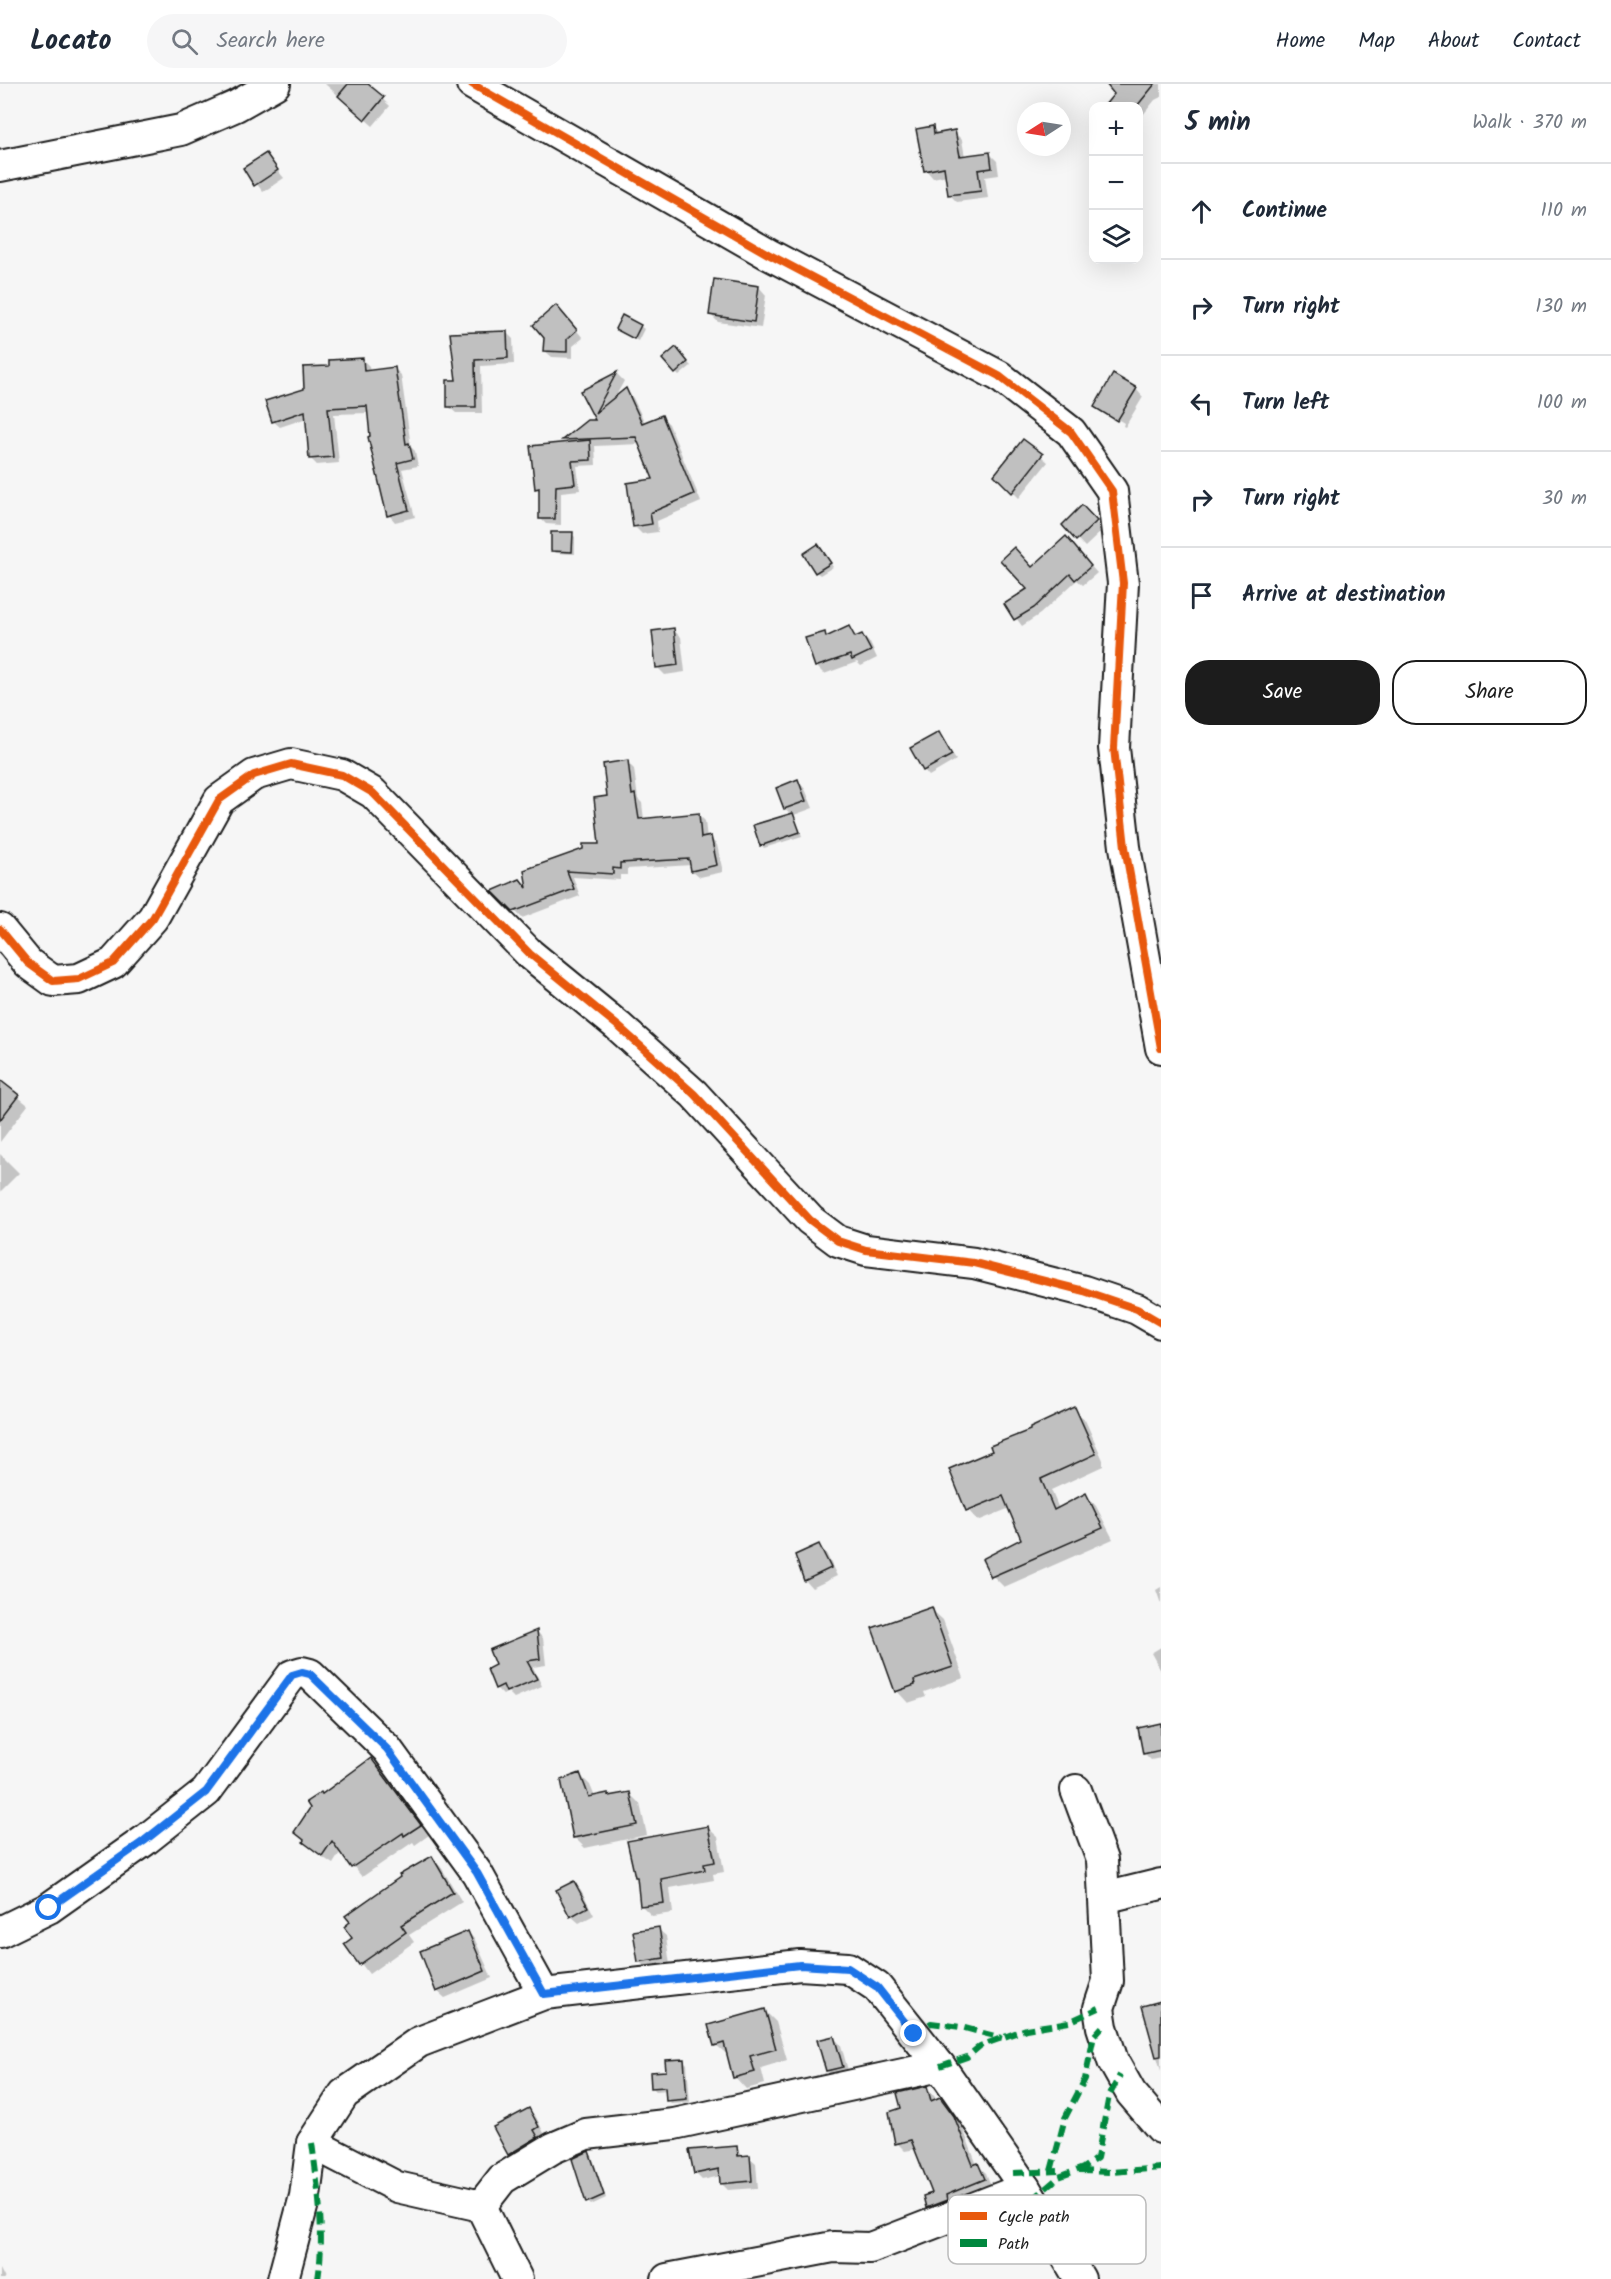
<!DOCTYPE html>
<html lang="en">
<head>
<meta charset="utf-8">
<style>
  :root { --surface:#fff; --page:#f6f6f7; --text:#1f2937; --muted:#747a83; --line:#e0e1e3; --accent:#1c1c1c }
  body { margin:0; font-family:Kalam,sans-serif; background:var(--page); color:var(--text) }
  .controls { position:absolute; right:18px; top:18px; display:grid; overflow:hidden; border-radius:12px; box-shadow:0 6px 24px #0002 }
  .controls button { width:54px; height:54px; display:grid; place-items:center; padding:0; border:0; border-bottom:2px solid var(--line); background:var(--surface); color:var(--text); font:30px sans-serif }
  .compass { position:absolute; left:1017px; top:18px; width:54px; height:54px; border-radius:50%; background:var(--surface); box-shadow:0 6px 24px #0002; rotate:258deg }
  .stop { position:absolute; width:18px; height:18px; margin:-14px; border:4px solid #1a73e8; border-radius:50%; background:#fff }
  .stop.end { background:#1a73e8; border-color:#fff; box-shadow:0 2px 6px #0008 }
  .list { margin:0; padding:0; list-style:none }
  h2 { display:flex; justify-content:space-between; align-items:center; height:78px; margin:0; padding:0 24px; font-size:26px }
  h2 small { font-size:20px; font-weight:400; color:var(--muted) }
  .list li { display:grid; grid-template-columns:39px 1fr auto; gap:18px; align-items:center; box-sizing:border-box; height:96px; padding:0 24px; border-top:2px solid var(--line) }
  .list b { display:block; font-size:22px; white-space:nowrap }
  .list em { font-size:20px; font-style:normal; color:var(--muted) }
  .actions { display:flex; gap:12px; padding:18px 24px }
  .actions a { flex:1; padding:14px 0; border:2px solid var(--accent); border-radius:24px; text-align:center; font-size:21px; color:var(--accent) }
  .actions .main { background:var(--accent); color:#fff }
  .icon { flex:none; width:33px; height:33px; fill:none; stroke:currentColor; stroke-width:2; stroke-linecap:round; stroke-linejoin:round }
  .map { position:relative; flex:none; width:1161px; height:2195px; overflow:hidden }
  header { display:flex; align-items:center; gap:36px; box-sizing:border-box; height:84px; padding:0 30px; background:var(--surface); border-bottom:2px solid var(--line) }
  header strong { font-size:28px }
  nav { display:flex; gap:33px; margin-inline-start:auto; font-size:21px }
  .search { width:420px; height:54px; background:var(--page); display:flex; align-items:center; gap:15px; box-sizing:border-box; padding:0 21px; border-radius:33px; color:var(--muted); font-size:22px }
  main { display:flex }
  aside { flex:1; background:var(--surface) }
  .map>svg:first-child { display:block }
  .shadow { fill:#0003 }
  .building { fill:#c0c0c0; stroke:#1c1c1c; stroke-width:1.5 }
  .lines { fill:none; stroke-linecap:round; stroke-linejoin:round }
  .minor-casing { stroke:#1c1c1c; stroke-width:34 }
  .minor { stroke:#fff; stroke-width:30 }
  .quiet { stroke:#00873e; stroke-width:6; stroke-dasharray:12 6; stroke-linecap:butt }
  .cycleway-casing { stroke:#fff; stroke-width:11 }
  .cycleway { stroke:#e8590c; stroke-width:8 }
  .route { stroke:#1a73e8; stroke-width:8 }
  .key { fill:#fff; stroke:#bbb; stroke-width:1.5 }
  .key-label { font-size:16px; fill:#1c1c1c }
</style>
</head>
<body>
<header>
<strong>Locato</strong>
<div class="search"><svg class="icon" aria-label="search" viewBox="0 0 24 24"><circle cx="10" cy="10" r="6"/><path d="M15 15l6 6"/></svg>Search here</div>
<nav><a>Home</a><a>Map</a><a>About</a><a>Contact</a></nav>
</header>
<main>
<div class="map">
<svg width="1161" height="2195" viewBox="0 0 1161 2195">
  <rect width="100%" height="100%" fill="#f6f6f6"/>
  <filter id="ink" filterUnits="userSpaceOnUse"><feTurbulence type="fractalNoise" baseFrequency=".0167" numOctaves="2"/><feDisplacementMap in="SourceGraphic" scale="12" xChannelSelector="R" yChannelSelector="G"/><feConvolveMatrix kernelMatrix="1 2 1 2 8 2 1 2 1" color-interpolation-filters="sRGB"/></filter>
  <g filter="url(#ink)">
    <g class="shadow">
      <path d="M325,0H366L390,22L373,42Z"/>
      <path d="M1108,0H1161V13L1155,16L1138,37V22L1107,21L1116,10Z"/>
      <path d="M932,44L940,51L954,48L962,56L965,73L990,70L997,77L999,91L985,93L988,114L957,118L950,111L947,91L933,94L926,86Z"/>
      <path d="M265,71L284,94L263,108L245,85Z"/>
      <path d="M759,203L766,211L761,244L718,238L710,230Z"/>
      <path d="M563,230L583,254L573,262V274L552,273L545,267Z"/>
      <path d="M640,242L644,245L638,257L619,246Z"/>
      <path d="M506,248L513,255L514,280L481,282L482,329H456L449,323L458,297L452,251Z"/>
      <path d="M679,269L691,282L679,292L676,289Z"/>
      <path d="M362,275L369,282L370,288L394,284L401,291L411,363L415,367L418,382L402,385L415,433L395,438L389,431L371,354L369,329L334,330L339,379L317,381L310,374L307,334L280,343L273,337L331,284Z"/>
      <path d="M617,290L624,297L613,317L626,306L633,314L645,339L662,333L669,340L701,418L657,437L658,448L642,450L634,442L656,396L640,360L595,362L596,381L577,382L580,406L561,408V441L546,440L540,434L541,408L536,404L568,360L565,356L587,338L597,337L582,308Z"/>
      <path d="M1136,305L1143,313L1125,343L1123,342L1124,339L1102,326V329L1096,322Z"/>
      <path d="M1023,357L1048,378L1019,414L996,391Z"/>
      <path d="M1082,424L1103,446L1085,463L1064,441Z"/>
      <path d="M572,450L575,453V470L556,469L552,466Z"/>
      <path d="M1072,461L1097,489L1083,501L1077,496L1040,530L1022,542L1006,520L1029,505L1032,485Z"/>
      <path d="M821,465L833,483L820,491L816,488Z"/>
      <path d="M849,544L858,554L862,552L870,559L877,574L861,582L857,578L824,590L816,582L824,549L829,554Z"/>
      <path d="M673,546L681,553L685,588L665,591L657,583Z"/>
      <path d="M938,649L956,676L929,692L924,686Z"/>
      <path d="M627,678L634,685L638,715L642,719L644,736L698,730L705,737L707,755L710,754L717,761L723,788L700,793L692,786V781L627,785V791H620V796L573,793L580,812L522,834L495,807L520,796L529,806L601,762L609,714Z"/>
      <path d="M798,697L805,705L813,724L794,731L802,752L764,764L761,761L791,731L785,724Z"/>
      <path d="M0,998L28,1021L0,1058Z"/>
      <path d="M0,1070L19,1089L0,1108Z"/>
      <path d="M1074,1325L1085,1336L1103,1376V1382L1051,1406L1059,1425L1086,1411L1096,1422L1113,1455L1004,1503L993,1492L1023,1455L1010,1424L978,1437L968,1426L951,1386L994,1367Z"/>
      <path d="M819,1461L826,1469L837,1492L812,1504L805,1496Z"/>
      <path d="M1161,1503V1520L1156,1506Z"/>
      <path d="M931,1525L943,1536L964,1594L924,1608L926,1613L908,1619L897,1607Z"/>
      <path d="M537,1548L543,1554L546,1581L533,1583L542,1602L514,1614L508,1608L503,1611L496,1604L497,1582Z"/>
      <path d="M1161,1563V1587L1151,1569Z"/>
      <path d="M1161,1640V1674L1151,1676L1144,1669Z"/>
      <path d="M371,1676L381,1686L429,1751L415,1761L413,1758L362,1793L341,1767L333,1780L315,1768L296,1748L322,1712Z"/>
      <path d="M580,1691L590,1701L595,1713L607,1711L610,1714L629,1709L640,1720L647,1751L585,1764L574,1753Z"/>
      <path d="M708,1744L718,1753L724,1788L713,1790L714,1796L670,1804L673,1829L652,1832L642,1822L638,1795L636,1793Z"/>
      <path d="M431,1774L441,1783L462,1818L409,1851L414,1858L369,1890L346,1860L354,1854Z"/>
      <path d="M574,1798L581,1806L594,1831L579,1839L571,1832Z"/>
      <path d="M658,1845L666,1852L670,1881L647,1885L639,1877Z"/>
      <path d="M468,1848L475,1856L492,1894L445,1914L437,1907Z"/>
      <path d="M1161,1918V1987L1143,1923Z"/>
      <path d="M765,1927L776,1938L787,1976L761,1984L765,2000L746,2005L735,1993L729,1972L716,1961Z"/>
      <path d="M833,1953L841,1961L849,1990L835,1994L827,1987Z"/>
      <path d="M684,1976L687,1980L690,2018L671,2019L668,2016L667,2006L656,2007L653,2004Z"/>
      <path d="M927,2004L935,2012L936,2017L940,2015L948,2023L962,2042L977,2081L986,2089L992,2104L936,2131L927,2123L934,2110L916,2065L905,2067L897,2059L903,2025Z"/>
      <path d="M528,2025L536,2033L545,2051L540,2054L544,2061L516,2078L509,2070Z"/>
      <path d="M737,2064L744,2073H749L756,2079L758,2104L728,2106L722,2100L721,2092L702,2096L695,2089Z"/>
      <path d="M589,2069L592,2072L606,2114L591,2121L588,2118Z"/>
      <path d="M0,2185L5,2195H0Z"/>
    </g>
    <g class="building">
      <path d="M348,0H368L384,13L365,36L338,12Z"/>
      <path d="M1106,0H1155L1137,22H1104L1114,10Z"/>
      <path d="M933,42L934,50L955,46L960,72L990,68L992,84L978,86L981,107L948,111L944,83L924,87L916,45Z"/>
      <path d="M266,69L278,86L254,102L243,84Z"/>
      <path d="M714,195L759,202L754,238L709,231Z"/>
      <path d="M556,221L577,246L567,255V268L543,267L544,254L533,241Z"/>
      <path d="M622,231L641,241L634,255L615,245Z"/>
      <path d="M507,247L508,274L475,276L476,323H447V296H456L450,249Z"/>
      <path d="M676,263L688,278L675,290L662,275Z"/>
      <path d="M363,274L364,287L395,283L406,360L409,359L413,375L397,379L409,426L387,432L368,353L370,352L367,322L328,324L333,373L309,375L305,327L272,338L265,317L304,305L303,283L329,282V276Z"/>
      <path d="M617,288L595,329L626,304L642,339L662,331L694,410L650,429L652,440L633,443L627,399L653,395L636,353L562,356L587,336H595L580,307Z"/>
      <path d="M1113,290L1137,304L1117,337L1094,323Z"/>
      <path d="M1023,355L1043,370L1012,409L994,391Z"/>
      <path d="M590,356L591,376L572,377L575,400L556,402L555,435H539V404L535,405L530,362Z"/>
      <path d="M1082,421L1097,437L1076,457L1062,441Z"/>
      <path d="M551,448H573L572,468L551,467Z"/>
      <path d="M1066,452L1091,482L1075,496L1070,490L1034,524L1014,536L1004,520L1027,505L1000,476L1014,463L1032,483Z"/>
      <path d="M818,460L831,479L815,489L803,470Z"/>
      <path d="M849,542L855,553L862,550L871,567L852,576L850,571L815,583L805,554L825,548L826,553Z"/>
      <path d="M674,544L678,581L656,584L652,547Z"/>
      <path d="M939,648L952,671L923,687L910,664Z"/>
      <path d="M628,676L632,711L635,710L639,735L699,729L701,754L711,752L717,781L691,787L689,775L620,779V785L613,784V790L567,787L574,805L513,828L492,807L520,795L527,804L524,786L583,765V760H599L594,714L607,712L603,680Z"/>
      <path d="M798,695L806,717L784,725L776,704Z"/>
      <path d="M793,729L800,748L760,762L753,741Z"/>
      <path d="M0,996L19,1011L0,1036Z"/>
      <path d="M1075,1323L1096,1370L1041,1395L1054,1426L1086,1409L1103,1444L991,1493L982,1475L1021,1455L1003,1412L966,1427L949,1385L992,1367L990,1362L1030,1346V1344Z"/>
      <path d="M819,1460L831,1484L804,1497L795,1471Z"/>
      <path d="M932,1523L953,1583L914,1596L915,1601L895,1608L872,1544Z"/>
      <path d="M537,1546L540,1575L527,1577L537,1595L506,1608L503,1601L495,1605L487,1585L495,1581L489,1566Z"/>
      <path d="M1161,1639V1666L1143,1670L1138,1644Z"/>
      <path d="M371,1674L421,1741L404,1752L403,1749L351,1784L332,1757L322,1772L303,1758L304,1756L294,1748L310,1724L306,1718L321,1708L322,1710Z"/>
      <path d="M580,1689L589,1713L608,1709V1712L630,1708L637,1741L573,1754L561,1696Z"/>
      <path d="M708,1742L715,1778L704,1780L705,1786L661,1795L664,1819L640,1822L637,1793H635L627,1757Z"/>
      <path d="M432,1772L453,1808L401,1841L406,1848L359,1881L344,1860L352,1854L344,1843L350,1838L345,1832L400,1793L399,1791Z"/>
      <path d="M574,1797L588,1823L570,1833L556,1806Z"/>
      <path d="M659,1843L664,1874L638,1878L633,1847Z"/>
      <path d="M468,1847L485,1887L436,1908L420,1867Z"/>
      <path d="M1161,1917V1972L1156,1973L1142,1922Z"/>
      <path d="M765,1925L776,1965L750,1972L755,1988L733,1994L724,1959L714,1962L708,1941Z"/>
      <path d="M834,1952L843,1983L826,1987L817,1956Z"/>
      <path d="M684,1975L687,2015L666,2017L665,2003L651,2004L650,1988L666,1987L665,1976Z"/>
      <path d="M927,2002L931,2017L940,2013L954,2032L973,2081L978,2079L985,2095L946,2111L947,2116L926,2124L923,2112L932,2109L911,2056L895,2060L889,2028L901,2024L897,2009Z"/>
      <path d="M529,2024L539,2043L534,2046L538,2053L508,2071L493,2043Z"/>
      <path d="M737,2062L738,2072L750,2071L752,2097L720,2100L719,2085L694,2090L689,2066Z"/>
      <path d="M589,2067L604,2111L586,2119L572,2075Z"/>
    </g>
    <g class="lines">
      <defs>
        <g id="minor">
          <path d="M472,0L768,170L999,292L1071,348L1112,407L1123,499L1114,664L1125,763L1161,964"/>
          <path d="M0,82L181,46L236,22L275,0"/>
          <path d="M0,845L28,879L53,897L79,895L113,879L153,834L219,716L254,691L291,680L342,691L373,709L530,870L618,942L694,1010L810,1136L838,1157L866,1166L974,1179L1084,1207L1137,1225L1161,1239"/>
          <path d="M1076,1706L1102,1776L1108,1897L1099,1924L1102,1943L1113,1977L1131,2009L1161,2044"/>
          <path d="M1104,1814L1161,1800"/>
          <path d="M0,1848L49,1824L144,1757L206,1708L292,1591L302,1588L310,1590L387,1665L477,1789L544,1910"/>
          <path d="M312,2059L397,2103L481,2122L517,2195"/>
          <path d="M481,2122L502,2095L553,2064L586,2050L674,2040L940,1982"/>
          <path d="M283,2195L305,2112L312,2059L344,2010L419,1958L544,1910L800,1881L848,1884L877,1903L940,1982L1025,2104L1080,2195"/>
          <path d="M667,2195L833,2163L870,2164L1025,2104"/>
        </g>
      </defs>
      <use href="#minor" class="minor-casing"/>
      <use href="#minor" class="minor"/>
      <g class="quiet">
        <path d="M914,1950L931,1939L961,1943L1002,1954"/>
        <path d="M940,1982L967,1973L980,1962L1026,1945L1069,1938L1099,1924"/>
        <path d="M312,2059C318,2104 325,2150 318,2195"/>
        <path d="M1051,2087L1065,2034L1085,1995L1094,1952L1102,1943"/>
        <path d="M1079,2087L1111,2088L1161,2084"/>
        <path d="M1013,2089L1058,2087"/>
        <path d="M1032,2116L1059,2093L1083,2084L1097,2074L1109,2012L1120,1991"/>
      </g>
      <defs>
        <g id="cycleway">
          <path d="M472,0L768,170L999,292L1071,348L1112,407L1123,499L1114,664L1125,763L1161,964"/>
          <path d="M0,845L28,879L53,897L79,895L113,879L153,834L219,716L254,691L291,680L342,691L373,709L530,870L618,942L694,1010L810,1136L838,1157L866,1166L974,1179L1084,1207L1137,1225L1161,1239"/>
        </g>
      </defs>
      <use href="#cycleway" class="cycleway-casing"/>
      <use href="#cycleway" class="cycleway"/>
    </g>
  </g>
  <g class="lines" filter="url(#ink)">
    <path class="route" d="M49,1824L144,1757L206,1708L292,1591L302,1588L310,1590L387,1665L477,1789L544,1910L800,1881L848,1884L877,1903L914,1950"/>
  </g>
  <rect x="948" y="2111" width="198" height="69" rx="9" class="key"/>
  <rect x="960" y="2128" width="27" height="8" fill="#e8590c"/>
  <rect x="960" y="2155" width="27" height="8" fill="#00873e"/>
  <g class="key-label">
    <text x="998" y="2138">Cycle path</text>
    <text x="998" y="2165">Path</text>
  </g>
</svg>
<div class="controls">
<button>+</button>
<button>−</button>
<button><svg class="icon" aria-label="layers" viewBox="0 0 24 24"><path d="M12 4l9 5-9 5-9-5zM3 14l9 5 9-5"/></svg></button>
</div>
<svg class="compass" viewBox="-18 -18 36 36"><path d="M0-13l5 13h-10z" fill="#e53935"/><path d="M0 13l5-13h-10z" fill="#747a83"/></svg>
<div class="stop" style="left:49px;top:1824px"></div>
<div class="stop end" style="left:914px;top:1950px"></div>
</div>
<aside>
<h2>5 min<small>Walk · 370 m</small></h2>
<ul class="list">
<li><svg class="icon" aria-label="ahead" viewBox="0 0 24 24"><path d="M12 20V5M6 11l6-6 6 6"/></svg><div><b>Continue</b></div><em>110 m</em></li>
<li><svg class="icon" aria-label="right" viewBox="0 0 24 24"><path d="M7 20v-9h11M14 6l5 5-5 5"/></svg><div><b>Turn right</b></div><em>130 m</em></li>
<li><svg class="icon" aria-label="left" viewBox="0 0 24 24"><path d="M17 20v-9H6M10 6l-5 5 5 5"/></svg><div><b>Turn left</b></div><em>100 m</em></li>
<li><svg class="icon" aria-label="right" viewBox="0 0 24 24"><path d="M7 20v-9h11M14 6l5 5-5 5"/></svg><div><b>Turn right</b></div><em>30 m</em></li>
<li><svg class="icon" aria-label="arrive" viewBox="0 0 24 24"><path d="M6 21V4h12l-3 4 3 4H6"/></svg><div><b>Arrive at destination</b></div></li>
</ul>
<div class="actions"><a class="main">Save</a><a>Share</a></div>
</aside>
</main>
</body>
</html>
